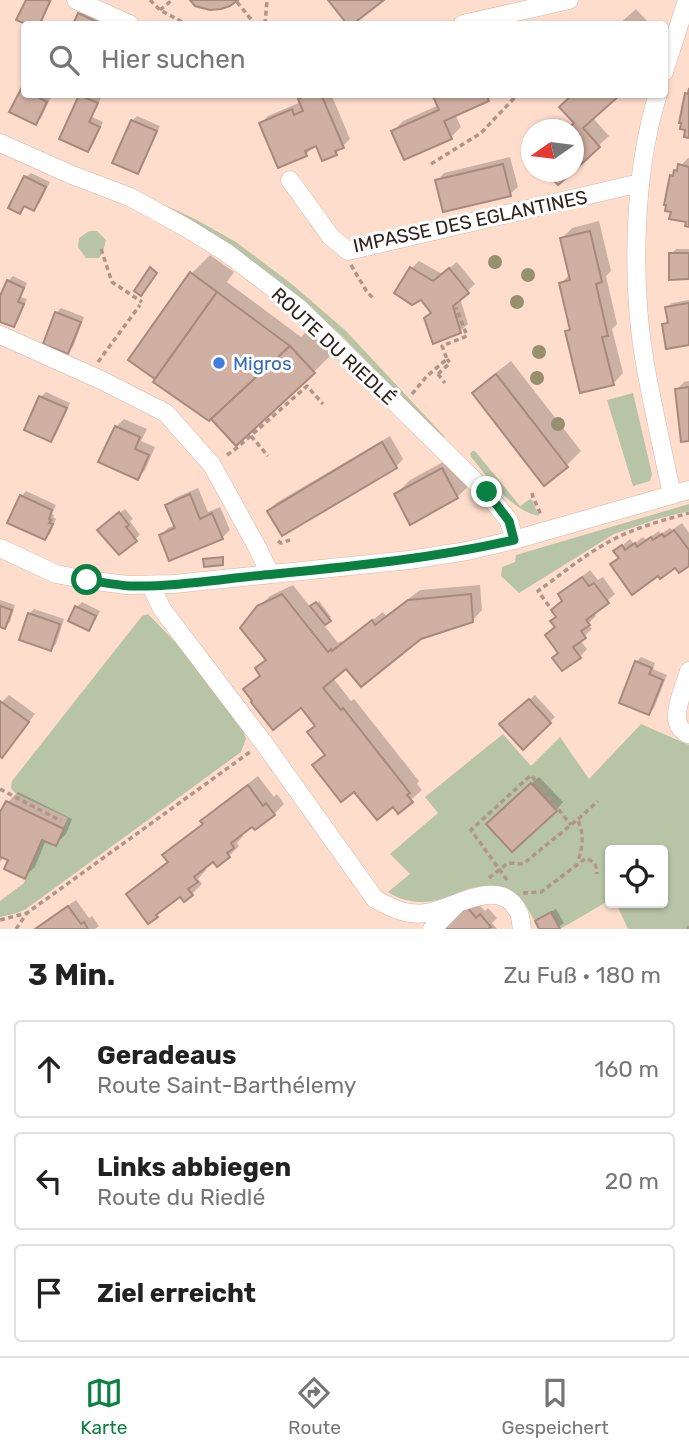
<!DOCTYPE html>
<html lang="de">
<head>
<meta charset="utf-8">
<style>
  :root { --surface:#fff; --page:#f6f6f6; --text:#222; --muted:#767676; --line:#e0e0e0; --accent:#0b8043 }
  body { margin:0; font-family:Rubik,sans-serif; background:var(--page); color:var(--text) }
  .controls { position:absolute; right:21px; bottom:21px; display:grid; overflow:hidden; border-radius:7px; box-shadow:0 2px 5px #0004 }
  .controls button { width:63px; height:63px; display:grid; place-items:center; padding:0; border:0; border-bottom:2px solid var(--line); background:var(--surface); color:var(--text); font:35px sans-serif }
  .compass { position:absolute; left:521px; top:119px; width:63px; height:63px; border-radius:50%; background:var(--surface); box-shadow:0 2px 5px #0004; rotate:256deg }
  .stop { position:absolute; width:21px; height:21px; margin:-16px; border:5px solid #0b8043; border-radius:50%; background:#fff }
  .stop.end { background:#0b8043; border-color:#fff; box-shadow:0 2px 7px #0008 }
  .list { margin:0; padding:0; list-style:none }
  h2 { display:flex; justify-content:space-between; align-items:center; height:91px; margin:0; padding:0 28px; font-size:30px }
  h2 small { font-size:23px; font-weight:400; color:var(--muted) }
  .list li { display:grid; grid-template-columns:46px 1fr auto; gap:21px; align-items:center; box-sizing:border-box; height:98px; margin:0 14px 14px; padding:0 14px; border:2px solid var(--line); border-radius:7px }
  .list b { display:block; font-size:26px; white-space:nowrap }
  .list p { margin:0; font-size:23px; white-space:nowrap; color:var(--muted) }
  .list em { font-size:23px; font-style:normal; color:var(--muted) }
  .icon { flex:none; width:38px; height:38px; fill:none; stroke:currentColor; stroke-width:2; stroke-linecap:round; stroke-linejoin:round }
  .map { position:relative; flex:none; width:689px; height:929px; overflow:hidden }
  .search { position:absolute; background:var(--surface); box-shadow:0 2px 5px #0004; left:21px; right:21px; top:21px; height:77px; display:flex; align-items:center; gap:18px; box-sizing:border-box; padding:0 24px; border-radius:7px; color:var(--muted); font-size:26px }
  .sheet { height:427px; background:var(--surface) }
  nav { display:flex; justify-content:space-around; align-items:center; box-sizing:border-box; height:98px; border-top:2px solid var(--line); background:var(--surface); font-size:19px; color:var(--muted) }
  nav a { display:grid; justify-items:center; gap:4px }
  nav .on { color:var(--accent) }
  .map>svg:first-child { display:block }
  .green { fill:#b8c4a6 }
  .shadow { fill:#0003 }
  .building { fill:#d0b0a2; stroke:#a88a7c; stroke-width:2 }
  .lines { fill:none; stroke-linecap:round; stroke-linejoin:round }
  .minor-casing { stroke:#d5b5a6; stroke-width:19 }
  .path { stroke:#af9689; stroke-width:3.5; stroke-dasharray:5 3.5; stroke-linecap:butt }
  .minor { stroke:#fff; stroke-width:18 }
  .tree { fill:#96906f }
  .route { stroke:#0b8043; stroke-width:9 }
  .shop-dot { fill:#3f7fe0; stroke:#fff; stroke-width:2.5 }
  .labels { text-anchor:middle; stroke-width:6; stroke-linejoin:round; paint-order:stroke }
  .street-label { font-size:19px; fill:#2f231d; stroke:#fff }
  .shop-label { font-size:19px; fill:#366cbe; stroke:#fff; text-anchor:start }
</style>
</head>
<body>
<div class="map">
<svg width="689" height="929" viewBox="0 0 689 929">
  <rect width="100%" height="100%" fill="#feddcd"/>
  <g class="green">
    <path d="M143,195L195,219L236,242L293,285L346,331L445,437L443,439L342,336L289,290Z"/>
    <path d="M89,231H97L106,240L103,252L99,258H86L78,247L79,238Z"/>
    <path d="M633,393L652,474L650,481L633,486L607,400Z"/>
    <path d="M472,451H475L520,506L530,499L532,500L539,516C510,510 489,478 471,457L470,454Z"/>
    <path d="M689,504V511L657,519L614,534L519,593L501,576L502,567L515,562L516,555Z"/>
    <path d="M148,614L176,643L242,727L246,739L241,752L26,909L17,913L0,917V901L24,883L41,838L55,843L68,818L15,793L11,788L12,781L142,616Z"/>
    <path d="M641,724L689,745V929H628L616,903H663V850H610V900L560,929L551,913L535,921C530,914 526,904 520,898C505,882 481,884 462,891C455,893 449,898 442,899C422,904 405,903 388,892L410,874L390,854L438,813L425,797L503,734L531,766L560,737L589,779Z"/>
  </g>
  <g class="shadow">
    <path d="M27,0H52L40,24H30L19,19Z"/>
    <path d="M636,9L650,24H619Z"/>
    <path d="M85,10L103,18L100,24H75L80,14Z"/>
    <path d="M24,87V94H46L51,97L41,118L36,123L22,90Z"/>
    <path d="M82,94H94L101,98L92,117L103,122L93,145L88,150L61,138Z"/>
    <path d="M305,94H331L350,139L336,153L317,144L306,154L279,166L261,124L268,116L301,102L300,100Z"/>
    <path d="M434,94H493L488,100L455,114L461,127L451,137L393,131L403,121L439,105Z"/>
    <path d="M574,94H618L593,118L609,136L574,168V130L576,122Z"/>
    <path d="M137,116L160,126L142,167L137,172L132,121Z"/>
    <path d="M510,157L518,187L510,194L437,181L444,173Z"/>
    <path d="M688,158H689V226L671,176Z"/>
    <path d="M31,173L50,182L39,204L34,209L26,205L20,212L26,177Z"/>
    <path d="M599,221L611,271L606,276L617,324L612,329L623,373L613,384L567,332L571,328L561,283L570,274L562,238L572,228Z"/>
    <path d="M676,249H689V278L671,254Z"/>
    <path d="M210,255L234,272L227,282L301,337L309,329L332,354L314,372L211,420L156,381L162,372L160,371L191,274Z"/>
    <path d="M419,261L442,274L457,262L475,284L460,298L468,324L460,331L433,312L412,268Z"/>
    <path d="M13,276L27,283L21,297L27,299L18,321L13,325L0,320V300L8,281Z"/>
    <path d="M689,300V344L664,325L669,320L667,308L672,303Z"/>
    <path d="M61,308L84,317L73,347L68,352L56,313Z"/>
    <path d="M511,361L581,451L567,465L544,483L474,393L488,379Z"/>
    <path d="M689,381V439L676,390L684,382Z"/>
    <path d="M46,392L70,403L56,435L51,440L26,429L41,397Z"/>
    <path d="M124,419L147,429L141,441L155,447L145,470L138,478L116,427Z"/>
    <path d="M390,436L403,459L396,467L269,511L276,503Z"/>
    <path d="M456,455L472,483L457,497L396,494L410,480Z"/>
    <path d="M198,488L208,512L220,507L230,530L222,538L161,535L168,528L175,525L167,505L175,498Z"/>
    <path d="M26,491L56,505L52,514L54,515L53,517L56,519L50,534L45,538L22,496Z"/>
    <path d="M125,509L133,519L130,521L140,535L120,552L104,525Z"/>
    <path d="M682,523L689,533V563L676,566L620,557L616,551L630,539L634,544L643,537L646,540L659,531L661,534L670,528L672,530Z"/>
    <path d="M590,570L598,580L603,577L615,594L594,612L596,616L588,624L592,629L580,640L587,649L580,657L560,653L556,626L558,616L564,600L560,595Z"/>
    <path d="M293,585L311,608L319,601L331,617L323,624L338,643L341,641L343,643L383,612L386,616L420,590L480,585L482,610L472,621L421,638L347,667L333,678L351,701L354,699L419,781L417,784L422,790L398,811L393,805L354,789L314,765L326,753L316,725L301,706L255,680L262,675L257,668L267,659L259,607L270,596Z"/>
    <path d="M0,600L15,605L10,622L5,627L0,625Z"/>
    <path d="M82,602L100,611L93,625L89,629L77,607Z"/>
    <path d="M34,609L64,619L56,644L51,649L29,614Z"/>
    <path d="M641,657L655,663L653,669L667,675L654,708L649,713L636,662Z"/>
    <path d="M9,695L35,714L9,748L0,754V704Z"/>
    <path d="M535,695L555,717L523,747L506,720Z"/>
    <path d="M258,776L274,797L277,794L284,804L274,814L255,828L253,825L241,833L243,836L237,843L239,846L229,856L217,865L214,860L204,867L206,870L198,879L202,884L192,894L184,900L180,895L148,921L128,894L138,884L169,861L165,855L175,845L204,823L203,821L213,811Z"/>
    <path d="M539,777L563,802L556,810L496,816Z"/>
    <path d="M18,792L72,819L66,834L56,844L46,840L35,867L24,877L11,859L4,857L0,862V816L8,802Z"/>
    <path d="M76,900L89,918L92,916L99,926L95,929H35Z"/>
    <path d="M476,901L485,911L488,908L497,918L492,923L497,929H445Z"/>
    <path d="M556,909L564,923L556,929H541L537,922L542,917Z"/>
  </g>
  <g class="building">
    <path d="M26,0H47L50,1L40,24H26L16,20Z"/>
    <path d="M190,0H238L230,6L221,9L210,10L195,6Z"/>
    <path d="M328,0H384L353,24H347Z"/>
    <path d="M78,13L99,23V24H73Z"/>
    <path d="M689,88V138L684,137L685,130L680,129L681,123H679L685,93L688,94Z"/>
    <path d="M21,89L24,91V94H32L47,102L36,125L9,112Z"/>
    <path d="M309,94H321L344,148L335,151L337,155L322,161L316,146L305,151L307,156L278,168L259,123L292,109L294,115L303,111L298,99Z"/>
    <path d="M432,94H486L489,101L444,121L452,139L404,160L391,131L439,110Z"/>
    <path d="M573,94L620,95L583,128L600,147L574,171V130H566L574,123L559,107Z"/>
    <path d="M79,95L98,103L89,122L100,127L88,152L59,139Z"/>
    <path d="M131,120L157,131L138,174L112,163Z"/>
    <path d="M503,164L511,196L443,212L435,180Z"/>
    <path d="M678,164L689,167V227L685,226L686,222L669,219L671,212L665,211L666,205H664L670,175L673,176L674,170L677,171Z"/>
    <path d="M546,172H573L558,185Z"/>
    <path d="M24,176L46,187L34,211L24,206L20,214L8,208Z"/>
    <path d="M590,231L602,282L596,284L608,336L602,337L614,385L580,393L565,331L570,330L559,283L570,280L560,238Z"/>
    <path d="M669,253H689V279L669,280Z"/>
    <path d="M150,267L157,273L141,296L134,291Z"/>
    <path d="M410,267L433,281L449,268L469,293L453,306L461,333L433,344L424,318L431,313L421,300L412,305L394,293Z"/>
    <path d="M190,272L217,292L155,379L128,360Z"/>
    <path d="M7,280L24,288L18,302L24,304L14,327L0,322V296Z"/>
    <path d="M217,292L290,346L209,421L153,382Z"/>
    <path d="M689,303V345L666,349L662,324L668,323L665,307Z"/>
    <path d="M55,312L81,322L68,354L43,344Z"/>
    <path d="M290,346L315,373L236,446L211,419Z"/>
    <path d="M496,374L568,467L544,486L472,393Z"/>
    <path d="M689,387V441L681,442L675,389Z"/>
    <path d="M39,396L67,408L51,442L24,430Z"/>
    <path d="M115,426L140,437L135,449L149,455L138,480L98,462Z"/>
    <path d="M382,442L397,468L282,536L267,511Z"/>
    <path d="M442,468L458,498L410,525L394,494Z"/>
    <path d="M190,494L200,519L212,513L223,539L169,561L159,535L175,528L165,505Z"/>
    <path d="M20,495L52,510L49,519L51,520L49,523L53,524L45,540L7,523Z"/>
    <path d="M119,512L129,525L126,527L137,541L119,555L97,530Z"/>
    <path d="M674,530L689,550V566L679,573L675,568L660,579L658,576L632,595L610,564L619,558L613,551L622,545L625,550L635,543L637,547L651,537L653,540L662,534L664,537Z"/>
    <path d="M223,557V565L204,567L203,559Z"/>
    <path d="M582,577L589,586L594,583L609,603L586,620L590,625L581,631L586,638L573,647L581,658L562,671L552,658L558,653L545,635L555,627L550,621L556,617L551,610L562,601L558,594Z"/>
    <path d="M282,594L328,652L331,649L332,651L372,620L375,625L408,600L471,594L473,622L421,639L361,687L346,669L323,688L341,710L343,708L410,793L407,795L413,802L398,814L393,807L377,820L354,792L341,802L312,765L325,755L307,732L315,726L301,708L273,730L251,702L252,701L243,689L260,676L255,668L266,660L240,628L257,606Z"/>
    <path d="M316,602L331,621L325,625L310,606Z"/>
    <path d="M0,606L12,610L5,629L0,627Z"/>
    <path d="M75,606L96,616L89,631L68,621Z"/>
    <path d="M28,613L60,624L51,651L19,640Z"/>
    <path d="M635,661L652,668L649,674L663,680L649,715L619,703Z"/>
    <path d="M529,699L551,723L523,750L499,724Z"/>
    <path d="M0,701L29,722L2,758L0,756Z"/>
    <path d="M531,783L557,811L512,852L486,824Z"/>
    <path d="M248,785L263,806L266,803L275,815L255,830L252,827L231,843L234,848L227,853L230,857L217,867L213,862L194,877L198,882L188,889L193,895L184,902L180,897L156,915L158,917L148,924L126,894L168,862L162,855L203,824L200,821Z"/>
    <path d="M6,801L64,829L56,846L42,840L25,879L4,869L8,860L0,857V812Z"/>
    <path d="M68,906L81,924L84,922L88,929H35Z"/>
    <path d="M467,907L476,918L480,914L491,927L488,929H443Z"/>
    <path d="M551,912L560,929H539L535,921Z"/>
  </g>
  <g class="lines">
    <defs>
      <g id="minor">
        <path d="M76,0L129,24"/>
        <path d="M463,24L569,0"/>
        <path d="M664,72L687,0"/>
        <path d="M658,94C633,174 631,283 645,364C653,408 663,452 672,495"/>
        <path d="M0,143L72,175L130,197L185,227L227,253L300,309L487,493L509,521L514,540"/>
        <path d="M290,180L331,237L348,251L640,183"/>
        <path d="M0,335L101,380L166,413L212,465L257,547L270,574"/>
        <path d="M0,548L56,574L87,580L127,585L174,584L409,560L467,551L514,540L689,490"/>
        <path d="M151,586L162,609L263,742L375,899C391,908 407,916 426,913C454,909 501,874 519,913C521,918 521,924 522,929"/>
        <path d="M689,671C685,685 672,713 679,726C681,730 685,732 687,734H689"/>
        <path d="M432,929L456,905"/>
      </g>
    </defs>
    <use href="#minor" class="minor-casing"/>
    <g class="path">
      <path d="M150,0L160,10L186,24"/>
      <path d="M237,2L254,23"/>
      <path d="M160,10L172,0"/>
      <path d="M265,24L267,0"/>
      <path d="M249,94L252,97"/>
      <path d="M431,164L481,133L518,94"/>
      <path d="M101,249L112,282L142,302"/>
      <path d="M351,265L367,292L373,298"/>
      <path d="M98,362L140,305"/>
      <path d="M438,374L450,363L447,359"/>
      <path d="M438,374L445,383"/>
      <path d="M412,394L427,376L447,359L442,346L467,336L456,307"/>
      <path d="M251,436L268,456"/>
      <path d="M227,455L238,447L307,386L323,404"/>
      <path d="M532,493L533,497L541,515"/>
      <path d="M278,541L281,543L290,540"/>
      <path d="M549,606L538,591C563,573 588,552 616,538C638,527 664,520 689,513"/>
      <path d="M0,789L61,821"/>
      <path d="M578,821C585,836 582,846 578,862"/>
      <path d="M489,878L508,863L523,864L577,820L598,801"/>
      <path d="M507,880L471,830L531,775L571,825"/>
      <path d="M523,893L541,892L586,858C594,862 597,865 597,874"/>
      <path d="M0,920L27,913L250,752"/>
      <path d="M16,929L27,913"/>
      <path d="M688,929L689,926"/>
    </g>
    <use href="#minor" class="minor"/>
  </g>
  <g class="tree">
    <circle cx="495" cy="262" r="7"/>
    <circle cx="528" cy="275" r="7"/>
    <circle cx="517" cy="302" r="7"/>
    <circle cx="539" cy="352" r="7"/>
    <circle cx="537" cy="378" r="7"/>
    <circle cx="558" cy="424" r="7"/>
  </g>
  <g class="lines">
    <path class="route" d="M87,580C101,582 116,585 130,586C178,587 227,578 275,574C355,566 435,558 514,540L509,521L487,492"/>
  </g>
  <circle class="shop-dot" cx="219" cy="363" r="7"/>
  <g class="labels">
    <g class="street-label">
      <text transform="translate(470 221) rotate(-12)" y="7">IMPASSE DES EGLANTINES</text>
      <text transform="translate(334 346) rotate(43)" y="7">ROUTE DU RIEDLÉ</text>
    </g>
    <g class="shop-label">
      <text x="233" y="370">Migros</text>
    </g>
  </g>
</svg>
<div class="controls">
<button><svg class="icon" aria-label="locate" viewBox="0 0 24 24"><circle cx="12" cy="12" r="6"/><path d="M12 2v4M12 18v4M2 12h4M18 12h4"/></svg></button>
</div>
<svg class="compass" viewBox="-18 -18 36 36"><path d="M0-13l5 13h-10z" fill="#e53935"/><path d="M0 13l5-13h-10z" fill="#767676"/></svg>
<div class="stop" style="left:87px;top:580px"></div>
<div class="stop end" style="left:487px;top:492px"></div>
<div class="search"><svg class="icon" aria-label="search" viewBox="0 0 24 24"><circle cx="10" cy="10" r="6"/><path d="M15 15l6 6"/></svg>Hier suchen</div>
</div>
<section class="sheet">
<h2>3 Min.<small>Zu Fuß · 180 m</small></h2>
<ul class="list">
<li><svg class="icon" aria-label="ahead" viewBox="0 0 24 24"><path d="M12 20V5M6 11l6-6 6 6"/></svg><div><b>Geradeaus</b><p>Route Saint-Barthélemy</p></div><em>160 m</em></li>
<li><svg class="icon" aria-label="left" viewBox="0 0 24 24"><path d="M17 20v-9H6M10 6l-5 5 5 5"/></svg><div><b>Links abbiegen</b><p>Route du Riedlé</p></div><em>20 m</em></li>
<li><svg class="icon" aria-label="arrive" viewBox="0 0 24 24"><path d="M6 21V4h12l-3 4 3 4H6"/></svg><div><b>Ziel erreicht</b></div></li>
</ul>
</section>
<nav>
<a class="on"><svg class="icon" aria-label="map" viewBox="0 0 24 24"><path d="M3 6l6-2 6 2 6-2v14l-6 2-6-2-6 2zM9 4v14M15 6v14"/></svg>Karte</a>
<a><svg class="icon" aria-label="directions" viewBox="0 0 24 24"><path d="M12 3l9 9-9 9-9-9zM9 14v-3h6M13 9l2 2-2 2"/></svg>Route</a>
<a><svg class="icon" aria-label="saved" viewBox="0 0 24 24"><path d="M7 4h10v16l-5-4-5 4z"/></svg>Gespeichert</a>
</nav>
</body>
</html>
